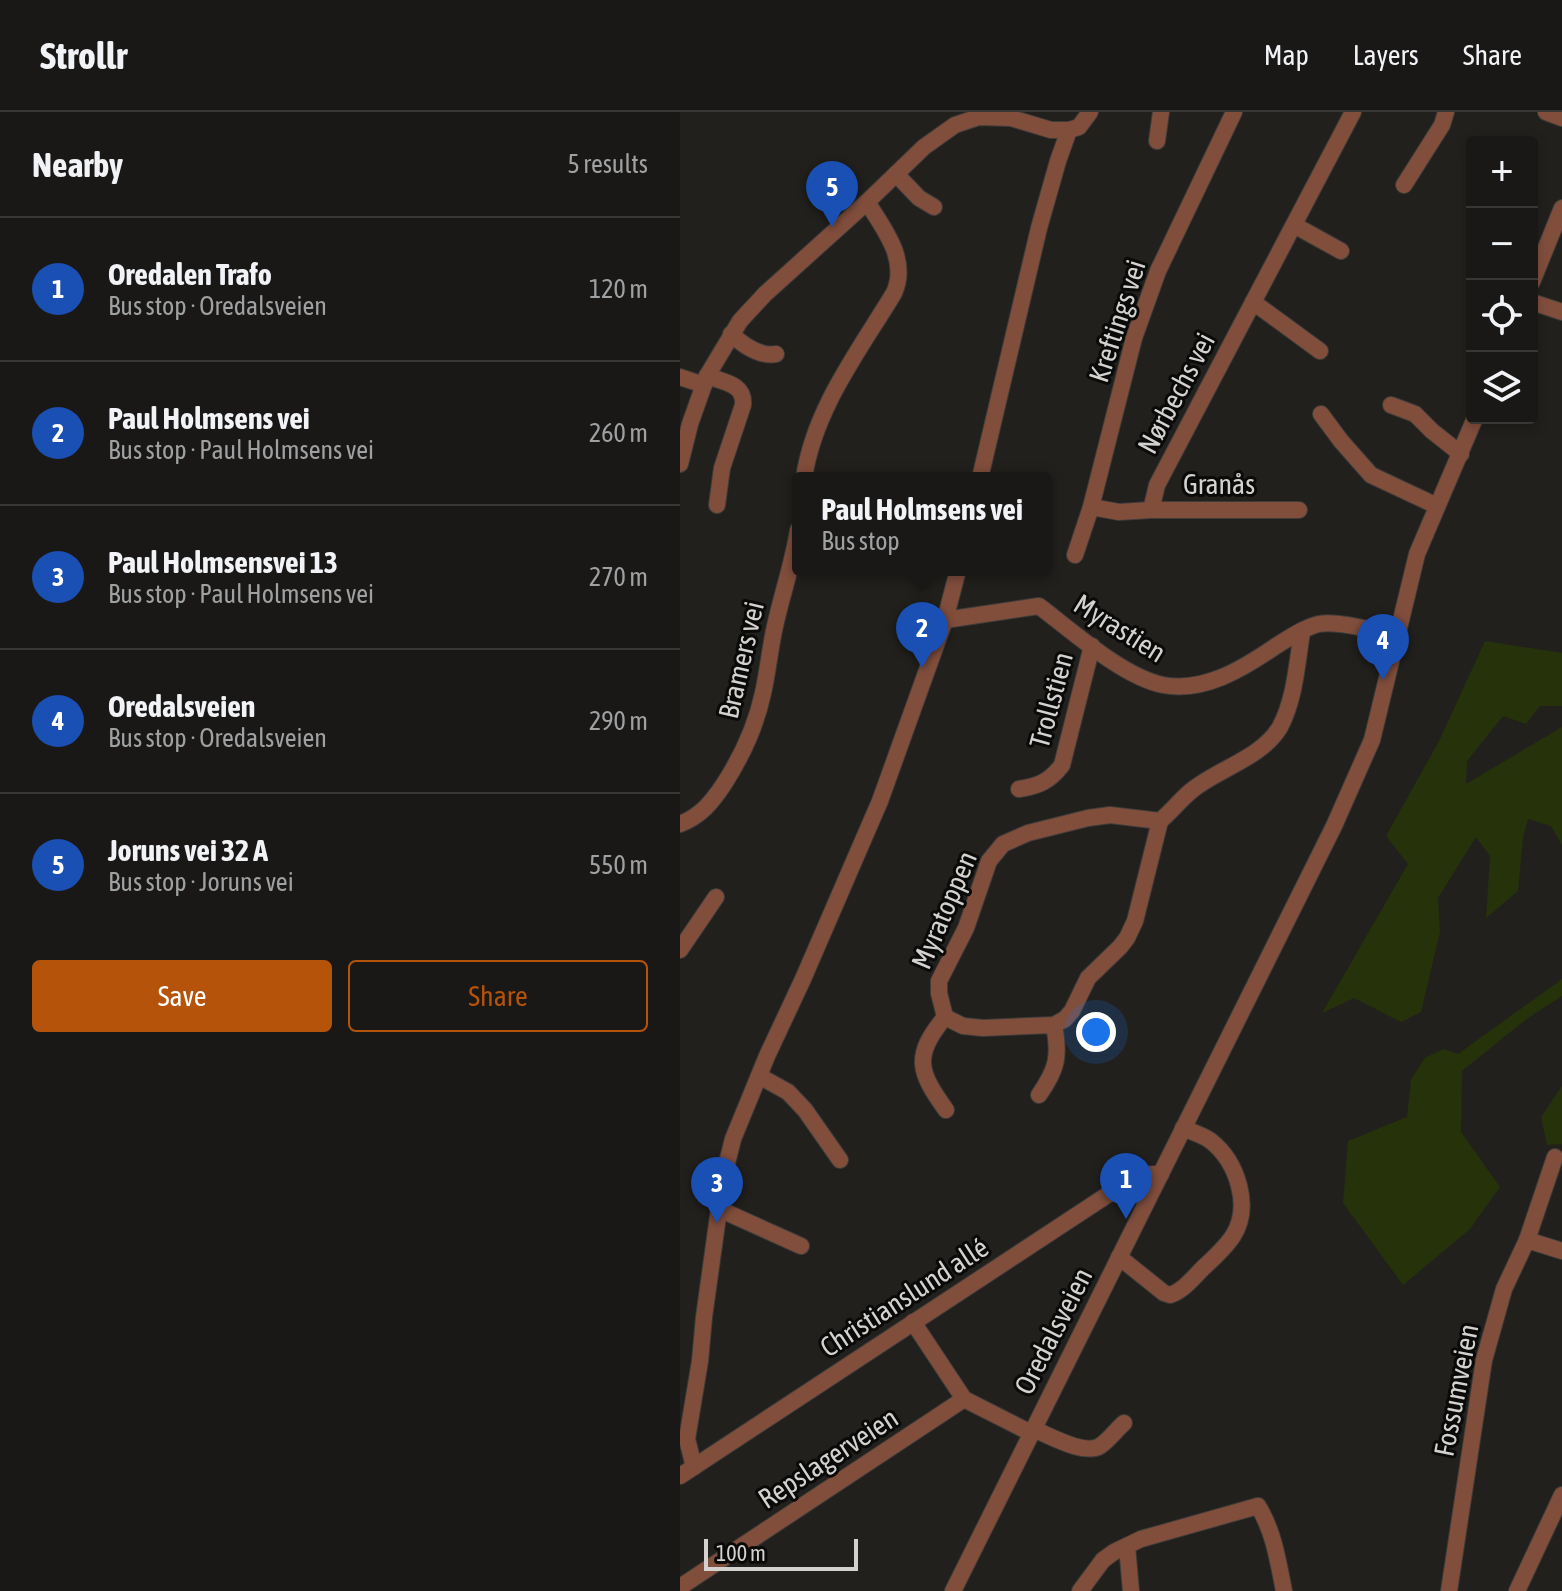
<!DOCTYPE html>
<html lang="en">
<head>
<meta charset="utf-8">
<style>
  :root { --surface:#191816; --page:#22211f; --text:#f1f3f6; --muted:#9fa0a1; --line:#373735; --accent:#b45309 }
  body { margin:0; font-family:"Asap Condensed",sans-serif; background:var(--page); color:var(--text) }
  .controls { position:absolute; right:24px; top:24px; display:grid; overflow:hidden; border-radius:8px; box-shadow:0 4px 12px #0003 }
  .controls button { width:72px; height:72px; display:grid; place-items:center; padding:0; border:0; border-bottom:2px solid var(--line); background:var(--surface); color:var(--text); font:40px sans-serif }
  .scale { position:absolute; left:24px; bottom:20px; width:154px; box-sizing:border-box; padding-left:8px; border:4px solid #d3d2d0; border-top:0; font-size:22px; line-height:28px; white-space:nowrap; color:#d3d2d0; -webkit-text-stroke:6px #0a0a09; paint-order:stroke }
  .you { position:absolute; left:416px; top:920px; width:28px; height:28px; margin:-20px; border:6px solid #fff; border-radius:50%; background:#1a73e8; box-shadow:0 0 0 12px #1a73e833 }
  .badge { display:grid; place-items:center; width:52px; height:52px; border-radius:50%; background:var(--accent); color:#fff; font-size:26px; font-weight:700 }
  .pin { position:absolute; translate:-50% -66px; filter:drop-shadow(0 2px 4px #0008) }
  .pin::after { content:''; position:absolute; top:42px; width:28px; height:24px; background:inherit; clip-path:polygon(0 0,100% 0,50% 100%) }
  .popup { position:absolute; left:112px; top:360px; width:260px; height:104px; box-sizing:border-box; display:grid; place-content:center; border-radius:8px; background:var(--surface); filter:drop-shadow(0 2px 6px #0005); font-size:26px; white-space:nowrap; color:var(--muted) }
  .popup b { font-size:30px; color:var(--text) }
  .popup::after { content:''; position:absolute; left:50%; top:100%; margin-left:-16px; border:16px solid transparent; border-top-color:var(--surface) }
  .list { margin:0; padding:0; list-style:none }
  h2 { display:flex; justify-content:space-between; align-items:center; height:104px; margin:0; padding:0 32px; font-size:34px }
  h2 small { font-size:26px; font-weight:400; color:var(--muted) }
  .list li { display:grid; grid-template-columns:52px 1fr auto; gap:24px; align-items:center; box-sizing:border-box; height:144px; padding:0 32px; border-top:2px solid var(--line) }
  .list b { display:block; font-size:30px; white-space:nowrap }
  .list p { margin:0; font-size:26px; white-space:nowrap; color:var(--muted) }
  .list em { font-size:26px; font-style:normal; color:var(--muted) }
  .actions { display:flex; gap:16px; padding:24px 32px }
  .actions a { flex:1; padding:18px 0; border:2px solid var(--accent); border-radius:8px; text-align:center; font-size:28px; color:var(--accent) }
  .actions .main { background:var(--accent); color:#fff }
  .icon { flex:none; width:44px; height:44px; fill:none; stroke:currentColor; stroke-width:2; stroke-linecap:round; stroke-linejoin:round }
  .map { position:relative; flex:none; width:882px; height:1479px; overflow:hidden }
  header { display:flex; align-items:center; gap:48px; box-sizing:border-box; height:112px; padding:0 40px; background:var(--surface); border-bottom:2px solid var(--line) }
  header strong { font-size:38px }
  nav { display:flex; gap:44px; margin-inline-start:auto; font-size:28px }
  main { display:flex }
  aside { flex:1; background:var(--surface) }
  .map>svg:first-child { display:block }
  .green { fill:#26320a }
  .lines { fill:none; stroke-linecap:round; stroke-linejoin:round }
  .minor-casing { stroke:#3d3c3a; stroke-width:18 }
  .minor { stroke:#824e3c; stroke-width:16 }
  .labels { text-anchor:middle; stroke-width:6; stroke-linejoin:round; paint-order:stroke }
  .street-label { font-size:28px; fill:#d3d2d0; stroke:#0a0a09 }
</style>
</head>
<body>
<header>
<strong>Strollr</strong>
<nav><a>Map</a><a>Layers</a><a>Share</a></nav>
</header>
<main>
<aside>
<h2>Nearby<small>5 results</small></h2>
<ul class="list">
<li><span class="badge" style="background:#1a4fb4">1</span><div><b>Oredalen Trafo</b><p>Bus stop · Oredalsveien</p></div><em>120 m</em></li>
<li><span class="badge" style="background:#1a4fb4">2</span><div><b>Paul Holmsens vei</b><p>Bus stop · Paul Holmsens vei</p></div><em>260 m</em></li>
<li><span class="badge" style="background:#1a4fb4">3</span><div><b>Paul Holmsensvei 13</b><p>Bus stop · Paul Holmsens vei</p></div><em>270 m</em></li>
<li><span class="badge" style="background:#1a4fb4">4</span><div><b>Oredalsveien</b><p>Bus stop · Oredalsveien</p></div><em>290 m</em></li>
<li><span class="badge" style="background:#1a4fb4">5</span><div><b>Joruns vei 32 A</b><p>Bus stop · Joruns vei</p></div><em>550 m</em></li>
</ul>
<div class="actions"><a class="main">Save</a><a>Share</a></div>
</aside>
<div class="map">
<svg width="882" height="1479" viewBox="0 0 882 1479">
  <rect width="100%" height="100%" fill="#21201d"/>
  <g class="green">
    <path d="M805,529L882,541V594H860L846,612L823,604L787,649L786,672L882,615V733L871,714L848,707L843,726L838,779L806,806L810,744L796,725L758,786L760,820L741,900L721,910L674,886L642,901L728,752L706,724L759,629Z"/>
    <path d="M882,867V884L848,906L782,959L781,1020L820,1075L790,1117L723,1173L663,1091L668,1029L727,1005L731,967L745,946L763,937L778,942Z"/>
    <path d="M882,974V1032L867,1033L861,1005Z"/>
  </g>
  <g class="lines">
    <defs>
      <g id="minor">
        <path d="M866,0L882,6"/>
        <path d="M477,29L481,0"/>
        <path d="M216,62L239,86L254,95"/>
        <path d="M724,73L762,13L766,0"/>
        <path d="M614,113L661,139"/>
        <path d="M852,170L882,96"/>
        <path d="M573,190L640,239"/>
        <path d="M852,190L882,200"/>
        <path d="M51,222C63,233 79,245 96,242"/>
        <path d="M27,264C44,270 65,272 63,293L42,356L37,393"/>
        <path d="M0,265L24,273"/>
        <path d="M711,293L735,302L752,319L781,342"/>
        <path d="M641,302L661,329L691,363L757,394"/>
        <path d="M0,352L10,312L27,264L60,209L85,182L187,90L244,35L275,13L299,5L331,6L371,18H389"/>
        <path d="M124,366C134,297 179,239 214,181C229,148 204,117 187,90"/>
        <path d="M300,366L359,116L378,49L389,18L399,15L410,0"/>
        <path d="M411,395L439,400L471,398H619"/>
        <path d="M471,398L477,373L673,0"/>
        <path d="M395,443L411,395L454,226L478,159L554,0"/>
        <path d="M265,508L359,494C392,519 443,565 483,573C524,581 564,556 596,534C609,526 625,515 639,512C658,508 698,520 718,524"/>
        <path d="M339,677C359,674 370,669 382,653L412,534"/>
        <path d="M0,712C21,704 32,690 44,672C62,644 76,614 83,581C88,559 90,536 95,514C102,482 113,451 118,418"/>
        <path d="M0,838L36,785"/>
        <path d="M265,905L259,881V869L286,816L309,749L323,732L348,721L408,706L430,703L480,709C491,700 500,688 511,679C537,657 582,646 600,615C615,587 617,551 622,520"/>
        <path d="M265,905L283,914L303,916L374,913L385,907L392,899L408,866L440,835L447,826L455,809L480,709"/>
        <path d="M265,905C233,944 238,959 266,998"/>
        <path d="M79,964L108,980L125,998L160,1048"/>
        <path d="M359,983C377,957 380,945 374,913"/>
        <path d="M39,1097L121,1134"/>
        <path d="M847,1128L875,1045"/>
        <path d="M439,1145L484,1181L490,1183C503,1179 513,1166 523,1156C534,1146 545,1136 553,1124C572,1094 557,1050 531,1029C523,1023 512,1020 503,1016"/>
        <path d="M233,1210L284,1287L351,1321"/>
        <path d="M353,1317C369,1323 404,1344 420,1334C429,1328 436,1318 444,1311"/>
        <path d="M14,1355L7,1327L20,1249L24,1205L39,1097L46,1055L53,1027L87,944L123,867L200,689L265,508L278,458"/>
        <path d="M0,1364L438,1076C453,1066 463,1061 481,1062"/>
        <path d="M447,1434L451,1479"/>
        <path d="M0,1475L284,1287"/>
        <path d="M273,1479L654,714L692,628L737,442L795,306"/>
        <path d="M400,1479L423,1448L434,1440L461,1427L578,1394C594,1420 598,1449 604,1479"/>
        <path d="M769,1479L804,1248L824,1177L847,1128L882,1139"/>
        <path d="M837,1479L882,1383"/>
      </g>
    </defs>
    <use href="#minor" class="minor-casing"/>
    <use href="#minor" class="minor"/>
  </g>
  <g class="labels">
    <g class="street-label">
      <text transform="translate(437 209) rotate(-72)" y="10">Kreftings vei</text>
      <text transform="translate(496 281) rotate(-62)" y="10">Nørbechs vei</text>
      <text x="539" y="382">Granås</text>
      <text transform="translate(440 516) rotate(32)" y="10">Myrastien</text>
      <text transform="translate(61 548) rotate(-77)" y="10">Bramers vei</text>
      <text transform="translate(371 588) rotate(-75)" y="10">Trollstien</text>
      <text transform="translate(264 798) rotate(-67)" y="10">Myratoppen</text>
      <text transform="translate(224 1185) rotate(-33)" y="10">Christianslund allé</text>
      <text transform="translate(373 1219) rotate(-63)" y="10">Oredalsveien</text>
      <text transform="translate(776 1278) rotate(-79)" y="10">Fossumveien</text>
      <text transform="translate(148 1346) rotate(-33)" y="10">Repslagerveien</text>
    </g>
  </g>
</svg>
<div class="controls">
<button>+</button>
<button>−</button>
<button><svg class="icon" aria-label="locate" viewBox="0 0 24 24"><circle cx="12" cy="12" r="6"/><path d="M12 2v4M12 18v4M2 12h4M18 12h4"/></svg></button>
<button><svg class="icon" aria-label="layers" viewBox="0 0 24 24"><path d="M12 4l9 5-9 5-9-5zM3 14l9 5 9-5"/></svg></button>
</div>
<div class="scale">100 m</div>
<div class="you"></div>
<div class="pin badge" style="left:446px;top:1107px;background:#1a4fb4">1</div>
<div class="pin badge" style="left:242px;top:556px;background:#1a4fb4">2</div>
<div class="popup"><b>Paul Holmsens vei</b>Bus stop</div>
<div class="pin badge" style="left:37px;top:1111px;background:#1a4fb4">3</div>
<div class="pin badge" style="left:703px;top:568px;background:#1a4fb4">4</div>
<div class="pin badge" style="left:152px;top:115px;background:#1a4fb4">5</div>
</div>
</main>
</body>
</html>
